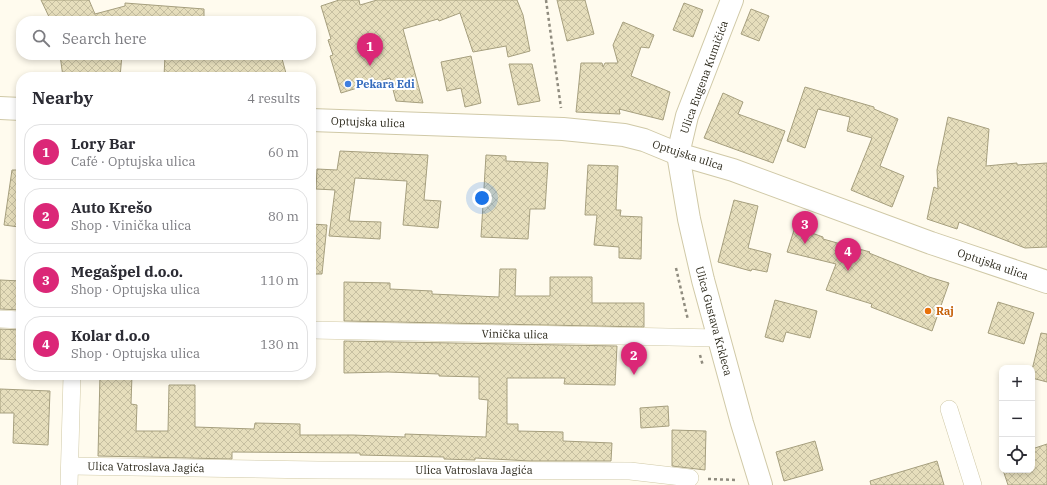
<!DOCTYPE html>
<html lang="en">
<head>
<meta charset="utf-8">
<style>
  :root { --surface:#fff; --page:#f2f2f3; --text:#2b2b33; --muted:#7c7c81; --line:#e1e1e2; --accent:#db2777 }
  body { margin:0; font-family:"IBM Plex Serif",serif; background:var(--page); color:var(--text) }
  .controls { position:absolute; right:12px; bottom:12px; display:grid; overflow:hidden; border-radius:8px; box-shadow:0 2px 6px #0003 }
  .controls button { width:36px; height:36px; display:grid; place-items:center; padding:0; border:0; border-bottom:1px solid var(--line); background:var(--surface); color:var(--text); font:20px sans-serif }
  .you { position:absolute; left:482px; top:198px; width:14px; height:14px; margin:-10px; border:3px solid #fff; border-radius:50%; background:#1a73e8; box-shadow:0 0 0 6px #1a73e833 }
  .badge { display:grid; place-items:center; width:26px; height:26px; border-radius:50%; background:var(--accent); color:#fff; font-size:13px; font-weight:700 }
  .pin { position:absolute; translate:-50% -33px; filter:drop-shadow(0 1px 2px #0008) }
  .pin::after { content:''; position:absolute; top:21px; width:14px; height:12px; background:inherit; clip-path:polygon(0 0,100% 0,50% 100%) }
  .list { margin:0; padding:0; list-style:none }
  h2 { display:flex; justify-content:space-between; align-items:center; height:52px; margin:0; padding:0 16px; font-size:17px }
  h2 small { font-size:13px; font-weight:400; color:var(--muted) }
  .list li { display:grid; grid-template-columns:26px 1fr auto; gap:12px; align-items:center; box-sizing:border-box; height:56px; margin:0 8px 8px; padding:0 8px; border:1px solid var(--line); border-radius:16px }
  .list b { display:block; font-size:15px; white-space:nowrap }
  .list p { margin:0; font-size:13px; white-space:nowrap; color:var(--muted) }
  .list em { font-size:13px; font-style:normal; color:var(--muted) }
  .icon { flex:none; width:22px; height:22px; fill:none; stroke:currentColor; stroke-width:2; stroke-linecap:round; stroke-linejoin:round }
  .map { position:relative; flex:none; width:1047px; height:485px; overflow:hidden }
  .search { position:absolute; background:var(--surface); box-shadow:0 2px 6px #0003; left:16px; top:16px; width:300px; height:44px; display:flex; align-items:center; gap:10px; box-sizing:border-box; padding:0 14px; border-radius:16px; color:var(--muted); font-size:15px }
  .panel { position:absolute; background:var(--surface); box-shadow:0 2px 6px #0003; left:16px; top:72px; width:300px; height:308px; border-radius:16px }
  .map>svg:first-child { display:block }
  .building { fill:url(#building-cross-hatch); stroke:#a69f7e }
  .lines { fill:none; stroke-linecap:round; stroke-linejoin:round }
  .street-casing { stroke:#d0c9a7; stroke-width:18 }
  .secondary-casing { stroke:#d0c9a7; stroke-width:24 }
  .path { stroke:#908c7f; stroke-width:2.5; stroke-dasharray:3 3; stroke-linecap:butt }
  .street { stroke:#fff; stroke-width:17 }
  .secondary { stroke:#fff; stroke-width:22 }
  .shop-dot { fill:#3f7fe0; stroke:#fff; stroke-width:1.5 }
  .food-dot { fill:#e8710a; stroke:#fff; stroke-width:1.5 }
  .labels { text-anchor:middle; stroke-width:4; stroke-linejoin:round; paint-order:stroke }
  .street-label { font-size:11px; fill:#2d2a1d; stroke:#fff }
  .shop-label { font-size:11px; font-weight:bold; fill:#366cbe; stroke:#fff; text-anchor:start }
  .food-label { font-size:11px; font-weight:bold; fill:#c56008; stroke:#fff; text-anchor:start }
</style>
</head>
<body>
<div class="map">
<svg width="1047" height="485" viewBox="0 0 1047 485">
  <defs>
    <pattern id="building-cross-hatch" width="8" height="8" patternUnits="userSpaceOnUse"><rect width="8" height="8" fill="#e6debc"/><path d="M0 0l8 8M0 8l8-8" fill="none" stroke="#c6bfa1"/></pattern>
  </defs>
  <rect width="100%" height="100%" fill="#fffbee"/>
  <g class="building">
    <path d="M41,0H89L95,14L125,6V3L204,9V21H51Z"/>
    <path d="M339,0H359L360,5L377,0H517L523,15L530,51L508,57L506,46L473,52L460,13L439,21L438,19L403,29L423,103L396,101L390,78L341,93L330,56L333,55L328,40L331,39L321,6Z"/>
    <path d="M557,0H585L594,34L567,41Z"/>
    <path d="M684,3L703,10L693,37L673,30Z"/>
    <path d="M751,9L769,16L759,41L741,34Z"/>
    <path d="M623,22L654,35L649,48L641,47L631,76L670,92L663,120L619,109L620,114L576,112L581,63H602L603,67L605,63H618L613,45Z"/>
    <path d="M60,55H122L120,77H105V74L82,77H63Z"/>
    <path d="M165,55H281L287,77H164Z"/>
    <path d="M471,56L481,103L465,107L461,88L447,91L441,62Z"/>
    <path d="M509,64H532L540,101L518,105Z"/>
    <path d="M805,87L874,107V109L898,119L880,166L904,176L892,207L851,190L872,138L847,131L850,117L818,109L805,148L787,141Z"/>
    <path d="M723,93L743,102L738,114L785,131L773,163L704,138Z"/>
    <path d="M948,117L989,129L986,166L1017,163V165L1047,163V247L1025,248L959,222L957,229L927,219L934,187L938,189L937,170Z"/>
    <path d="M340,151L428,155L424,200L441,201L438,228L403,225L407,181L355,178L349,221L381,222L380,239L329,236L335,190L316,189L317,169L337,170Z"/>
    <path d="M486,155L506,156V161L548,163L545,209H530L528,239L481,237Z"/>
    <path d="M588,165L618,166L616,210H621L620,216L642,217L641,259L619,258V247L594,245L597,215H585Z"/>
    <path d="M12,170H21V214L19,227L4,225Z"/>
    <path d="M734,200L758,206L748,248L771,254L767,272L752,269L751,271L718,262Z"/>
    <path d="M311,224L327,225L322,274H311Z"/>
    <path d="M795,227L823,237V239L870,252L869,253L929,277L949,283L932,331L871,307L872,304L826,290L836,264L787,252Z"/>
    <path d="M500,269H516L515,296H550V277H592V303H644V327L344,321V282L390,283V289L432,291V294L499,297Z"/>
    <path d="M0,280L21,281V310L0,309Z"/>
    <path d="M775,300L817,311L810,338L786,332L783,342L765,337Z"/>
    <path d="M998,302L1034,313L1024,344L988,333Z"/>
    <path d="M0,329L21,330V360L0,359Z"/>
    <path d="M1041,333L1047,334V382L1032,378V370Z"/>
    <path d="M344,341L617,346L615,385L564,384L565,378H507V424H518V431L563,432V441L612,443L611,461H530L475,458V460L444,459V457L360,455V453L232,452V459L98,456L100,375H132L131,404L137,405L136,431H168L169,385H195V427L254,429L255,423L300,424V435H353L405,437V434L486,437L488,400L479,399V377L439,376V374L388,372L344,373Z"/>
    <path d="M0,389L50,391L48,445L13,443L14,413H0Z"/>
    <path d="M668,406L669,426L641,428L640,408Z"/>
    <path d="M672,430L706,431L705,470L672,466Z"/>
    <path d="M815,441L823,470L784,481L776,452Z"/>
    <path d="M1047,444V485H1008L1003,470H1032V449Z"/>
    <path d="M937,461L944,485H871L870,481Z"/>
  </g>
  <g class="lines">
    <defs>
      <g id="street">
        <path d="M0,319L21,320"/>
        <path d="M311,330L718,338"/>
        <path d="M949,409L973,485"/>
        <path d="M70,466L318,470L630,471L690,478"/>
        <path d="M69,485L72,375"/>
      </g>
      <g id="secondary">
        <path d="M732,0L687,116L678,154L689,219L703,280L742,423L761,485"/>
        <path d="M0,108L21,109"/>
        <path d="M311,120L563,129L624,135L644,140L678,154L733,170L931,243L1047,282"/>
      </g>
    </defs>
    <use href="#street" class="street-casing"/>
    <use href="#secondary" class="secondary-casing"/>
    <g class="path">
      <path d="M546,0L561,108"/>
      <path d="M676,268L688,320"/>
      <path d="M700,355L703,366"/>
      <path d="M708,479L738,480"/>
    </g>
    <use href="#street" class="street"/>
    <use href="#secondary" class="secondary"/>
  </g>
  <circle class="shop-dot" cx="348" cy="84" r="4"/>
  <circle class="food-dot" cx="928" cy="311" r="4"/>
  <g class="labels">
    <g class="street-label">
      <text transform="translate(704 77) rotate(-70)" y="4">Ulica Eugena Kumičića</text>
      <text transform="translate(368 122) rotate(2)" y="4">Optujska ulica</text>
      <text transform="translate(688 155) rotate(18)" y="4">Optujska ulica</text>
      <text transform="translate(993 264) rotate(19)" y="4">Optujska ulica</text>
      <text transform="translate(714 321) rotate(75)" y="4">Ulica Gustava Krkleca</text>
      <text transform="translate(515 334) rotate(1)" y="4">Vinička ulica</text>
      <text transform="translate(146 467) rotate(1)" y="4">Ulica Vatroslava Jagića</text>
      <text x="474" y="474">Ulica Vatroslava Jagića</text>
    </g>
    <g class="shop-label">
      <text x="356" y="88">Pekara Edi</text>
    </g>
    <g class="food-label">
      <text x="936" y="315">Raj</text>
    </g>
  </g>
</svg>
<div class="controls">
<button>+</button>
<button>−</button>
<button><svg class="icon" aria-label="locate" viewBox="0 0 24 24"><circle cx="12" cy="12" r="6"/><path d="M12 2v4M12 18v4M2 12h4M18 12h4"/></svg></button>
</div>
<div class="you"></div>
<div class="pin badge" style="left:370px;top:66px">1</div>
<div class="pin badge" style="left:634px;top:375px">2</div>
<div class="pin badge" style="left:805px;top:244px">3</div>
<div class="pin badge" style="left:848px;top:271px">4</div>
<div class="search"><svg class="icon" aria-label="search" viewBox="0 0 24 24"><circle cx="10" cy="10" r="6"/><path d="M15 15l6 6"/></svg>Search here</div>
<section class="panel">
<h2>Nearby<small>4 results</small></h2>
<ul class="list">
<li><span class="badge">1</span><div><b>Lory Bar</b><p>Café · Optujska ulica</p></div><em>60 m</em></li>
<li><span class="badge">2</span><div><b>Auto Krešo</b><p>Shop · Vinička ulica</p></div><em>80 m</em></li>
<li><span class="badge">3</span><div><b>Megašpel d.o.o.</b><p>Shop · Optujska ulica</p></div><em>110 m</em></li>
<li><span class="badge">4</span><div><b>Kolar d.o.o</b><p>Shop · Optujska ulica</p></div><em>130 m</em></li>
</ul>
</section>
</div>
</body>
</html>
